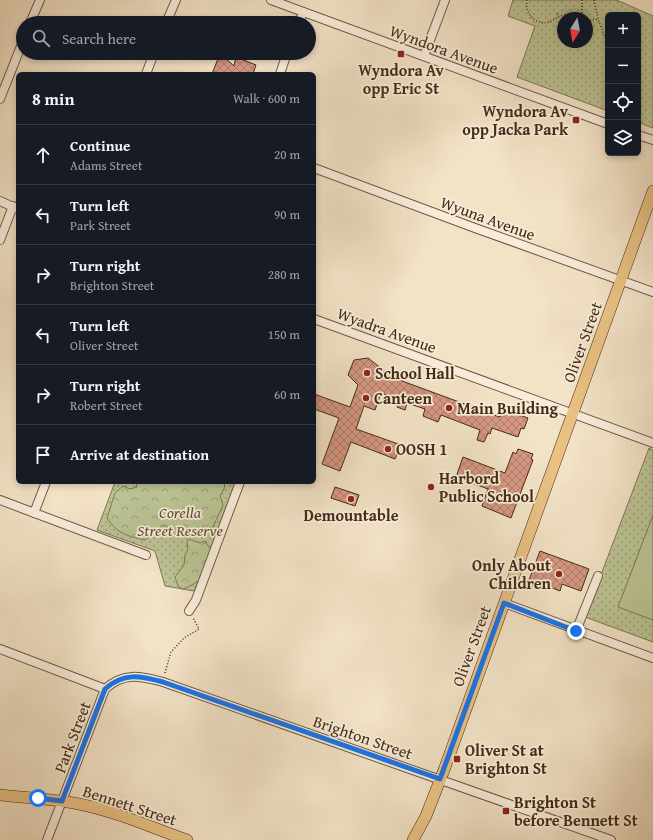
<!DOCTYPE html>
<html lang="en">
<head>
<meta charset="utf-8">
<style>
  :root { --surface:#171b24; --page:#242831; --text:#f1f3f6; --muted:#9ea1a6; --line:#363941 }
  body { margin:0; font-family:"Gentium Book Plus",serif; background:var(--page); color:var(--text) }
  .controls { position:absolute; right:12px; top:12px; display:grid; overflow:hidden; border-radius:6px; box-shadow:0 2px 6px #0003 }
  .controls button { width:36px; height:36px; display:grid; place-items:center; padding:0; border:0; border-bottom:1px solid var(--line); background:var(--surface); color:var(--text); font:20px sans-serif }
  .compass { position:absolute; left:557px; top:12px; width:36px; height:36px; border-radius:50%; background:var(--surface); box-shadow:0 2px 6px #0003; rotate:191deg }
  .stop { position:absolute; width:12px; height:12px; margin:-9px; border:3px solid #1a73e8; border-radius:50%; background:#fff }
  .stop.end { background:#1a73e8; border-color:#fff; box-shadow:0 1px 4px #0008 }
  .list { margin:0; padding:0; list-style:none }
  h2 { display:flex; justify-content:space-between; align-items:center; height:52px; margin:0; padding:0 16px; font-size:17px }
  h2 small { font-size:13px; font-weight:400; color:var(--muted) }
  .list li { display:grid; grid-template-columns:26px 1fr auto; gap:12px; align-items:center; box-sizing:border-box; height:60px; padding:0 16px; border-top:1px solid var(--line) }
  .list b { display:block; font-size:15px; white-space:nowrap }
  .list p { margin:0; font-size:13px; white-space:nowrap; color:var(--muted) }
  .list em { font-size:13px; font-style:normal; color:var(--muted) }
  .icon { flex:none; width:22px; height:22px; fill:none; stroke:currentColor; stroke-width:2; stroke-linecap:round; stroke-linejoin:round }
  .map { position:relative; flex:none; width:653px; height:840px; overflow:hidden }
  .search { position:absolute; background:var(--surface); box-shadow:0 2px 6px #0003; left:16px; top:16px; width:300px; height:44px; display:flex; align-items:center; gap:10px; box-sizing:border-box; padding:0 14px; border-radius:22px; color:var(--muted); font-size:15px }
  .panel { position:absolute; background:var(--surface); box-shadow:0 2px 6px #0003; left:16px; top:72px; width:300px; height:412px; border-radius:6px }
  .map>svg:first-child { display:block }
  .grass { fill:url(#grass-dots); stroke:#807754; fill-rule:evenodd }
  .forest { fill:url(#forest-crowns); stroke:#807754 }
  .pitch { fill:#bbc394; stroke:#807754 }
  .building { fill:url(#building-cross-hatch); stroke:#452b15 }
  .lines { fill:none; stroke-linecap:round; stroke-linejoin:round }
  .minor-casing { stroke:#705941; stroke-width:10 }
  .major-casing { stroke:#452b15; stroke-width:12 }
  .path { stroke:#452b15; stroke-width:1.5; stroke-dasharray:1 2; stroke-linecap:butt }
  .minor { stroke:#f7ecda; stroke-width:8 }
  .major { stroke:#e9c183; stroke-width:11 }
  .route { stroke:#1a73e8; stroke-width:5 }
  .poi-dot { fill:#8f2418; stroke:#f7ecda; stroke-width:1.5 }
  .labels { text-anchor:middle; stroke-width:3.5; stroke-linejoin:round; paint-order:stroke }
  .street-label { font-size:16px; fill:#452b15; stroke:#f7ecda }
  .poi-label { font-size:16px; font-weight:bold; fill:#452b15; stroke:#f7ecda; text-anchor:start }
  .park-label { font-size:16px; font-style:italic; fill:#625135; stroke:#f7ecda }
</style>
</head>
<body>
<div class="map">
<svg width="653" height="840" viewBox="0 0 653 840">
  <defs>
    <pattern id="grass-dots" width="8" height="8" patternUnits="userSpaceOnUse"><rect width="8" height="8" fill="#bbc394"/><path d="M2 2h.1M6 6h.1" fill="none" stroke="#9a9f78" stroke-width="1.8" stroke-linecap="round"/></pattern>
    <pattern id="forest-crowns" width="20" height="18" patternUnits="userSpaceOnUse"><rect width="20" height="18" fill="#bbc394"/><path d="M2 6a3 3 0 1 1 6 0M12 15a3 3 0 1 1 6 0" fill="none" stroke="#9a9f78"/></pattern>
    <pattern id="building-cross-hatch" width="8" height="8" patternUnits="userSpaceOnUse"><rect width="8" height="8" fill="#d59782"/><path d="M0 0l8 8M0 8l8-8" fill="none" stroke="#af7b69"/></pattern>
  </defs>
  <rect width="100%" height="100%" fill="#f2e2c6"/>
  <filter id="stains"><feTurbulence type="fractalNoise" baseFrequency=".005" numOctaves="4"/><feColorMatrix values="0 0 0 0 .2 0 0 0 0 .09 0 0 0 0 .02 0 0 0 .5 -.17"/></filter>
  <radialGradient id="worn" r=".72"><stop offset=".6" stop-color="#630" stop-opacity="0"/><stop offset="1" stop-color="#630" stop-opacity=".3"/></radialGradient>
  <g class="grass">
    <path d="M513,0H613L619,1L653,16V128L638,122V15H608V111L517,77L535,26L508,16ZM563,18H587V42H563Z"/>
    <path d="M649,448L653,450V642L585,617Z"/>
    <path d="M115,482H236L200,580L194,591L165,586L155,551L97,530Z"/>
  </g>
  <g class="forest">
    <path d="M136,482H225L224,489L220,496L223,505L213,527C201,531 190,531 179,534L176,528L169,529L163,525L145,540C128,536 117,534 107,518L115,493L123,486L130,489L137,487Z"/>
    <path d="M188,539L200,543L205,541L211,550L200,580L190,586L183,589L178,586L175,577L184,565L185,555L188,549L187,543Z"/>
  </g>
  <path class="pitch" d="M653,515V620L618,607Z"/>
  <g class="building">
    <path d="M219,56L225,58L234,66L236,57L256,65L253,74H212Z"/>
    <path d="M368,358L396,380L397,377L402,381L500,417L503,409L528,418L524,429L521,428L518,437L492,428L490,434L488,433L484,442L477,440L480,430L441,415L438,422L423,416L425,409L407,403L405,410L397,407L400,400L381,393L375,410L364,406L356,429L401,445L395,459L351,442L340,471L322,464L339,418L314,409V394L350,407L358,385L348,375L354,360Z"/>
    <path d="M518,449L533,454L531,459L533,460L511,518L482,506L488,489L456,477L463,457L505,473L513,452L516,454Z"/>
    <path d="M335,487L359,495L355,506L331,498Z"/>
    <path d="M540,551L589,569L581,591L562,584L560,591L542,584L540,589L531,586L532,581L529,580Z"/>
  </g>
  <g class="lines">
    <defs>
      <g id="minor">
        <path d="M271,0L608,124"/>
        <path d="M30,23L40,0"/>
        <path d="M166,23L176,0"/>
        <path d="M299,23L303,12"/>
        <path d="M424,56L445,0"/>
        <path d="M146,74L154,53"/>
        <path d="M280,74L287,53"/>
        <path d="M0,99L23,41"/>
        <path d="M638,135L653,140"/>
        <path d="M314,168L475,228L653,292"/>
        <path d="M0,201L18,209"/>
        <path d="M0,240L13,206"/>
        <path d="M314,319L653,443"/>
        <path d="M0,500L146,555"/>
        <path d="M34,513L46,482"/>
        <path d="M504,603L653,658"/>
        <path d="M189,611L196,600L240,482"/>
        <path d="M576,631L598,576"/>
        <path d="M0,649L105,689"/>
        <path d="M47,840L105,689C124,672 140,676 163,682L611,840"/>
      </g>
      <g id="major">
        <path d="M0,795C26,798 53,799 79,804C115,811 153,828 187,840"/>
        <path d="M413,840L426,816L444,770L653,191"/>
      </g>
    </defs>
    <use href="#minor" class="minor-casing"/>
    <use href="#major" class="major-casing"/>
    <g class="path">
      <path d="M527,0C524,12 535,26 549,22C554,20 558,16 564,15L570,18"/>
      <path d="M582,0V18"/>
      <path d="M594,0L598,19L608,45"/>
      <path d="M557,13L558,16"/>
      <path d="M587,21L598,19"/>
      <path d="M638,122L639,125"/>
      <path d="M165,673L171,652L184,638L199,629L193,618"/>
    </g>
    <use href="#minor" class="minor"/>
    <use href="#major" class="major"/>
  </g>
  <g class="lines">
    <path class="route" d="M38,798L62,801L105,689C124,672 140,676 163,682L440,779L504,603L576,631"/>
  </g>
  <g class="poi-dot">
    <rect x="397" y="50" width="8" height="8" rx="2"/>
    <rect x="572" y="116" width="8" height="8" rx="2"/>
    <circle cx="367" cy="373" r="4"/>
    <circle cx="366" cy="398" r="4"/>
    <circle cx="449" cy="408" r="4"/>
    <circle cx="388" cy="449" r="4"/>
    <circle cx="431" cy="487" r="4"/>
    <circle cx="351" cy="499" r="4"/>
    <circle cx="559" cy="574" r="4"/>
    <rect x="453" y="755" width="8" height="8" rx="2"/>
    <rect x="502" y="807" width="8" height="8" rx="2"/>
  </g>
  <g class="labels">
    <g class="street-label">
      <text transform="translate(444 49) rotate(20)" y="6">Wyndora Avenue</text>
      <text transform="translate(488 218) rotate(20)" y="6">Wyuna Avenue</text>
      <text transform="translate(387 330) rotate(20)" y="6">Wyadra Avenue</text>
      <text transform="translate(582 342) rotate(-70)" y="6">Oliver Street</text>
      <text transform="translate(471 646) rotate(-70)" y="6">Oliver Street</text>
      <text transform="translate(72 737) rotate(-69)" y="6">Park Street</text>
      <text transform="translate(363 737) rotate(19)" y="6">Brighton Street</text>
      <text transform="translate(130 805) rotate(18)" y="6">Bennett Street</text>
    </g>
    <g class="poi-label">
      <text x="401" y="76" text-anchor="middle">Wyndora Av<tspan x="401" dy="18">opp Eric St</tspan></text>
      <text x="568" y="117" text-anchor="end">Wyndora Av<tspan x="568" dy="18">opp Jacka Park</tspan></text>
      <text x="375" y="379">School Hall</text>
      <text x="374" y="404">Canteen</text>
      <text x="457" y="414">Main Building</text>
      <text x="396" y="455">OOSH 1</text>
      <text x="439" y="484">Harbord<tspan x="439" dy="18">Public School</tspan></text>
      <text x="351" y="521" text-anchor="middle">Demountable</text>
      <text x="551" y="571" text-anchor="end">Only About<tspan x="551" dy="18">Children</tspan></text>
      <text x="465" y="756">Oliver St at<tspan x="465" dy="18">Brighton St</tspan></text>
      <text x="514" y="808">Brighton St<tspan x="514" dy="18">before Bennett St</tspan></text>
    </g>
    <g class="park-label">
      <text x="180" y="518">Corella<tspan x="180" dy="18">Street Reserve</tspan></text>
    </g>
  </g>
  <rect width="100%" height="100%" filter="url(#stains)"/>
  <rect width="100%" height="100%" fill="url(#worn)"/>
</svg>
<div class="controls">
<button>+</button>
<button>−</button>
<button><svg class="icon" aria-label="locate" viewBox="0 0 24 24"><circle cx="12" cy="12" r="6"/><path d="M12 2v4M12 18v4M2 12h4M18 12h4"/></svg></button>
<button><svg class="icon" aria-label="layers" viewBox="0 0 24 24"><path d="M12 4l9 5-9 5-9-5zM3 14l9 5 9-5"/></svg></button>
</div>
<svg class="compass" viewBox="-18 -18 36 36"><path d="M0-13l5 13h-10z" fill="#e53935"/><path d="M0 13l5-13h-10z" fill="#9ea1a6"/></svg>
<div class="stop" style="left:38px;top:798px"></div>
<div class="stop end" style="left:576px;top:631px"></div>
<div class="search"><svg class="icon" aria-label="search" viewBox="0 0 24 24"><circle cx="10" cy="10" r="6"/><path d="M15 15l6 6"/></svg>Search here</div>
<section class="panel">
<h2>8 min<small>Walk · 600 m</small></h2>
<ul class="list">
<li><svg class="icon" aria-label="ahead" viewBox="0 0 24 24"><path d="M12 20V5M6 11l6-6 6 6"/></svg><div><b>Continue</b><p>Adams Street</p></div><em>20 m</em></li>
<li><svg class="icon" aria-label="left" viewBox="0 0 24 24"><path d="M17 20v-9H6M10 6l-5 5 5 5"/></svg><div><b>Turn left</b><p>Park Street</p></div><em>90 m</em></li>
<li><svg class="icon" aria-label="right" viewBox="0 0 24 24"><path d="M7 20v-9h11M14 6l5 5-5 5"/></svg><div><b>Turn right</b><p>Brighton Street</p></div><em>280 m</em></li>
<li><svg class="icon" aria-label="left" viewBox="0 0 24 24"><path d="M17 20v-9H6M10 6l-5 5 5 5"/></svg><div><b>Turn left</b><p>Oliver Street</p></div><em>150 m</em></li>
<li><svg class="icon" aria-label="right" viewBox="0 0 24 24"><path d="M7 20v-9h11M14 6l5 5-5 5"/></svg><div><b>Turn right</b><p>Robert Street</p></div><em>60 m</em></li>
<li><svg class="icon" aria-label="arrive" viewBox="0 0 24 24"><path d="M6 21V4h12l-3 4 3 4H6"/></svg><div><b>Arrive at destination</b></div></li>
</ul>
</section>
</div>
</body>
</html>
